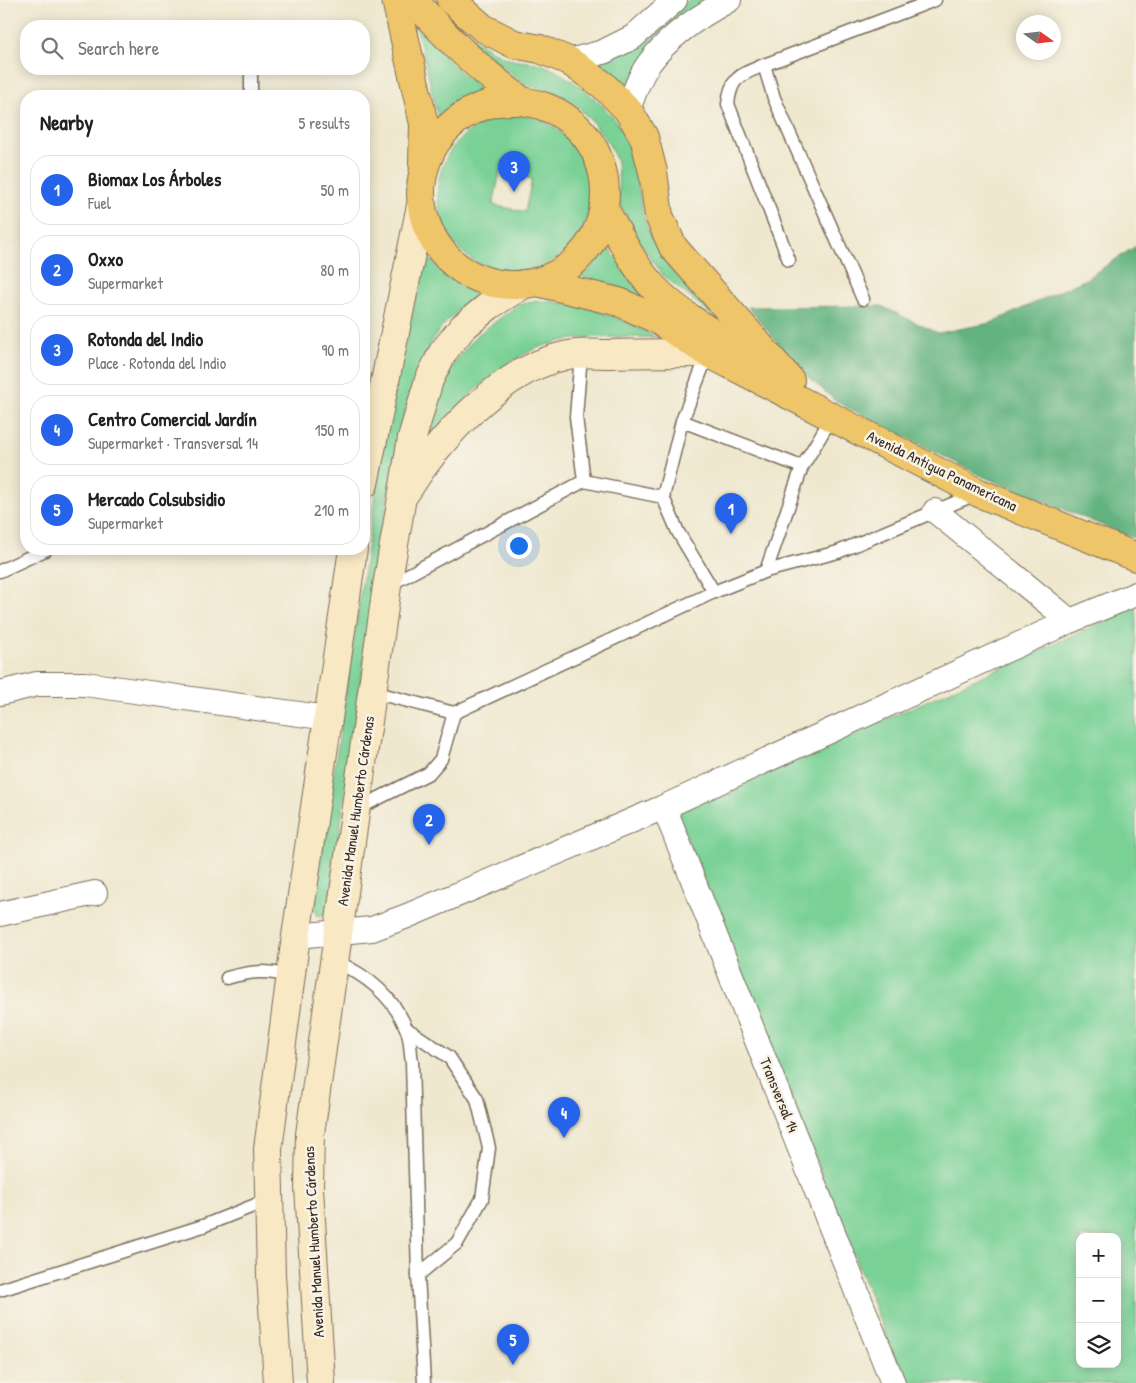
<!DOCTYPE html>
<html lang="en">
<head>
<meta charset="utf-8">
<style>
  :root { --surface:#fff; --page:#f2f2f2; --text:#222; --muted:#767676; --line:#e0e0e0; --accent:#2563eb }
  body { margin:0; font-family:"Patrick Hand",sans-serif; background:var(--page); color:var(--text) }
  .controls { position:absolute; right:15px; bottom:15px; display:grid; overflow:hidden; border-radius:10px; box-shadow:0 2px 12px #0003 }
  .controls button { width:45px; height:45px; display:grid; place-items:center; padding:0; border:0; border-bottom:1px solid var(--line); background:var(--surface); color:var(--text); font:25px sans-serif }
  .compass { position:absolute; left:1016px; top:15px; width:45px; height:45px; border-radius:50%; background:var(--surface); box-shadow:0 2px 12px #0003; rotate:104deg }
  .you { position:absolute; left:518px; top:545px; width:18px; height:18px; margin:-12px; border:4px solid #fff; border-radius:50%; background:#1a73e8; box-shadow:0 0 0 8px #1a73e833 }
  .badge { display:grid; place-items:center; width:32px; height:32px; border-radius:50%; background:var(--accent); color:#fff; font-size:16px; font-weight:700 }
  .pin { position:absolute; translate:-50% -41px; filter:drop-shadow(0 1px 2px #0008) }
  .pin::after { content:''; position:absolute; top:26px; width:18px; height:15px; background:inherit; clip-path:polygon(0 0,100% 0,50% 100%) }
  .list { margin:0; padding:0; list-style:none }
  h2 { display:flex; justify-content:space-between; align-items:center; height:65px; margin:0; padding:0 20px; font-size:21px }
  h2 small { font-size:16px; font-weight:400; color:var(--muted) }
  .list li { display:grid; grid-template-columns:32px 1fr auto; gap:15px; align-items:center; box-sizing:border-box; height:70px; margin:0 10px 10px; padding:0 10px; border:1px solid var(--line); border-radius:20px }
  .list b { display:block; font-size:19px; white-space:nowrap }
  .list p { margin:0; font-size:16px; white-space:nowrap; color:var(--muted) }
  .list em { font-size:16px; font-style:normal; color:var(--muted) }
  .icon { flex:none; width:28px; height:28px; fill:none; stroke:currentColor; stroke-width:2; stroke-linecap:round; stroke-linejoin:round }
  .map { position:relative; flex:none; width:1136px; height:1383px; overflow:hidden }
  .search { position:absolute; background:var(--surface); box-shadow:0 2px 12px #0003; left:20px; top:20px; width:350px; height:55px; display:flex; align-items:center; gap:12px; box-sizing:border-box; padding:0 18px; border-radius:20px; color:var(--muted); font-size:19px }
  .panel { position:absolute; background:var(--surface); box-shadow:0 2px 12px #0003; left:20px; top:90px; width:350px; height:465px; border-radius:20px }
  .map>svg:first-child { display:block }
  .green { fill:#79d196; stroke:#5a7e5a; fill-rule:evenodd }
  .forest { fill:#62b37f; stroke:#4e6e4e }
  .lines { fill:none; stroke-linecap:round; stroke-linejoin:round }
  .service-casing { stroke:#7a6c5c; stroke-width:15 }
  .minor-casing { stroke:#7a6c5c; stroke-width:26 }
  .secondary-casing { stroke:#7a6c5c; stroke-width:30 }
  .primary-casing { stroke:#7a6c5c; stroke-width:30 }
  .service { stroke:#fff; stroke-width:12 }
  .minor { stroke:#fff; stroke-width:24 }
  .secondary { stroke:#f8e8c3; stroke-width:28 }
  .primary { stroke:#eec569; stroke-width:28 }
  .labels { text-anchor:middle; stroke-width:5; stroke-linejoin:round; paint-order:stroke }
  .street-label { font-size:15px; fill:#3b2a1e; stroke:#f7f3e8 }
</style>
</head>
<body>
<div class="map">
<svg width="1136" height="1383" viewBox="0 0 1136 1383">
  <rect width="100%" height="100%" fill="#f7f3e8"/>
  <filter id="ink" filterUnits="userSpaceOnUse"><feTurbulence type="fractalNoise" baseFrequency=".02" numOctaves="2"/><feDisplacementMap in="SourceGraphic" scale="10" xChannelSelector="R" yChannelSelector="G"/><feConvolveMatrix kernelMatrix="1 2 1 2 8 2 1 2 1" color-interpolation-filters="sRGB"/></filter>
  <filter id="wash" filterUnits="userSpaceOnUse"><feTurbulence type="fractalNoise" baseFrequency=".0096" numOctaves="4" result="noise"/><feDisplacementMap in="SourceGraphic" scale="20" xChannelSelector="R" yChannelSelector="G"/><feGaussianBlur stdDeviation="1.12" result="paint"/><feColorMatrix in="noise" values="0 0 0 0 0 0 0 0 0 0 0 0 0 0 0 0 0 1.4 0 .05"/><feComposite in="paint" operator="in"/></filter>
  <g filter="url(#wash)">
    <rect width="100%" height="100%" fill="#efe8cf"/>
    <g class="green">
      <path d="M690,0H711L625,86L612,72L598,63Z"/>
      <path d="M452,22C470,37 488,50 509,59C518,62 527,61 536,63C561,69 599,99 615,120C639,151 635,188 646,224C659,263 691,291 718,320L663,275L639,241L620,204L617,161L608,142L594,124L576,104L559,94L525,84L477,47Z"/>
      <path d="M416,25L464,76L483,89C465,96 451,104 438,117Z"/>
      <path d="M501,115C509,116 516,115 524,116C572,123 597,170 588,214C583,235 566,256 546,264C442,306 387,152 501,115ZM500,172L532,179L525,212L493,205Z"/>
      <path d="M607,245L643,298L621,288L581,276L593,267Z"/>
      <path d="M426,254C441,272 458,289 480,294C470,302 459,309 450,318C410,356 397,447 387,500L328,913L318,916L314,907L384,435Z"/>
      <path d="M537,301C579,301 620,317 655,337C621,338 582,334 549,344C504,356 458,406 427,439L442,387L455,362L475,337L518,305Z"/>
      <path d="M1136,607V1383H905L677,813ZM1080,1237H1117V1364H1080Z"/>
    </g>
    <path class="forest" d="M1136,246V539L984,477L837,402L799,369L748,307L881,306L938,333L991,323L1086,279Z"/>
  </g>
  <g filter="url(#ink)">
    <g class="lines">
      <defs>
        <g id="service">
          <path d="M764,65C741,75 731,76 728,104L789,260"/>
          <path d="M251,96V76"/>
          <path d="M863,299L774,98L764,65L935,0"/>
          <path d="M708,353L682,421L663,497L678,532L714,592"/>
          <path d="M581,354L576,417L584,481"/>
          <path d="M682,421L802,467"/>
          <path d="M0,571L47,549"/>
          <path d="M766,571L802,467L832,417"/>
          <path d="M387,586L584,481L663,497"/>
          <path d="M373,692L454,713"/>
          <path d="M357,809L429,773L441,759L454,713L714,592L766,571L838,552L976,494"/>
          <path d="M335,961C366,975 393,996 406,1028C411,1038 410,1052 412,1062L418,1275L424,1383"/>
          <path d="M227,978C252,971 265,970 290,976"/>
          <path d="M407,1029L449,1057L477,1099L489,1148L482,1199L457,1243L418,1275"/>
          <path d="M0,1290L203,1226L268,1200"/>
        </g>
        <g id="minor">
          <path d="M569,61L603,52L633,37L675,0"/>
          <path d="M628,110C634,94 639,76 650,62C669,36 701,15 729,0"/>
          <path d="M935,511L1070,621"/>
          <path d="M0,693L37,684H85L328,718"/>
          <path d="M664,807L893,1383"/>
          <path d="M0,914L95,893"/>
          <path d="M296,936L372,929L407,916L664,807L1070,621L1136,594"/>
        </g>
        <g id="secondary">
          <path d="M364,484L421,205"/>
          <path d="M406,492C439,438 501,370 564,356C578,352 595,354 609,354C642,353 675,353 708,353"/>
          <path d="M278,1383L271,1275L268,1149L296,936L353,549"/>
          <path d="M321,1383L309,1188L310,1134L387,586L412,438L429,380L443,352L463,327L490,305L524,284"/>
        </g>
        <g id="primary">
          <path d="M396,0L424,124L423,163"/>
          <path d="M414,0C447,40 480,70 522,101"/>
          <path d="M451,0L483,28L514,44L540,49L569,61L603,85L628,110L644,137L653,172L659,216L673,247L790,380"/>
          <circle cx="513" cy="193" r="92"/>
          <path d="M604,208C619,235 633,266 655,289C683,317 719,337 753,358"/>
          <path d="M537,282L619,302L656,319L708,353L979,493L1136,557"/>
        </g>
      </defs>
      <use href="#service" class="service-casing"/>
      <use href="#minor" class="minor-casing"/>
      <use href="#secondary" class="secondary-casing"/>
      <use href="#primary" class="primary-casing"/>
      <use href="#service" class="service"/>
      <use href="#minor" class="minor"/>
      <use href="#secondary" class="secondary"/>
      <use href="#primary" class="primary"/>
    </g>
  </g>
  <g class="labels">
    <g class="street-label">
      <text transform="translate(942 471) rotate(26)" y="5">Avenida Antigua Panamericana</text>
      <text transform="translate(356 811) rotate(-82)" y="5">Avenida Manuel Humberto Cárdenas</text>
      <text transform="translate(779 1095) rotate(68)" y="5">Transversal 14</text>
      <text transform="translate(314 1242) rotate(-93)" y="5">Avenida Manuel Humberto Cárdenas</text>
    </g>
  </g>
</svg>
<div class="controls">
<button>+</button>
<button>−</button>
<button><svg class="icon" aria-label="layers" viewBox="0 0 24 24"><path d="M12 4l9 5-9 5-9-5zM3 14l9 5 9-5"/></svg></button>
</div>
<svg class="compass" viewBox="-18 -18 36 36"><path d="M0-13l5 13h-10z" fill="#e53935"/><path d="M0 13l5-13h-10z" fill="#767676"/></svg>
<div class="you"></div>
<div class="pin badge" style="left:731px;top:534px">1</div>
<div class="pin badge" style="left:429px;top:845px">2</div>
<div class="pin badge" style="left:514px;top:192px">3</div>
<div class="pin badge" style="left:564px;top:1138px">4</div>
<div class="pin badge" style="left:513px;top:1365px">5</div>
<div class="search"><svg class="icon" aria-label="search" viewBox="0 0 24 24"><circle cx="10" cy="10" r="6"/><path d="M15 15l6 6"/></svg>Search here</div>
<section class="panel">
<h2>Nearby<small>5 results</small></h2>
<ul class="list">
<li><span class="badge">1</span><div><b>Biomax Los Árboles</b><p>Fuel</p></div><em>50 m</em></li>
<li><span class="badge">2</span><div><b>Oxxo</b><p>Supermarket</p></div><em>80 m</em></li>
<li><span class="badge">3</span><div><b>Rotonda del Indio</b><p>Place · Rotonda del Indio</p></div><em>90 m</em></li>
<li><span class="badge">4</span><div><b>Centro Comercial Jardín</b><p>Supermarket · Transversal 14</p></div><em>150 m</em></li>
<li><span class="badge">5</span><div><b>Mercado Colsubsidio</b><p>Supermarket</p></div><em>210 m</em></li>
</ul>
</section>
</div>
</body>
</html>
